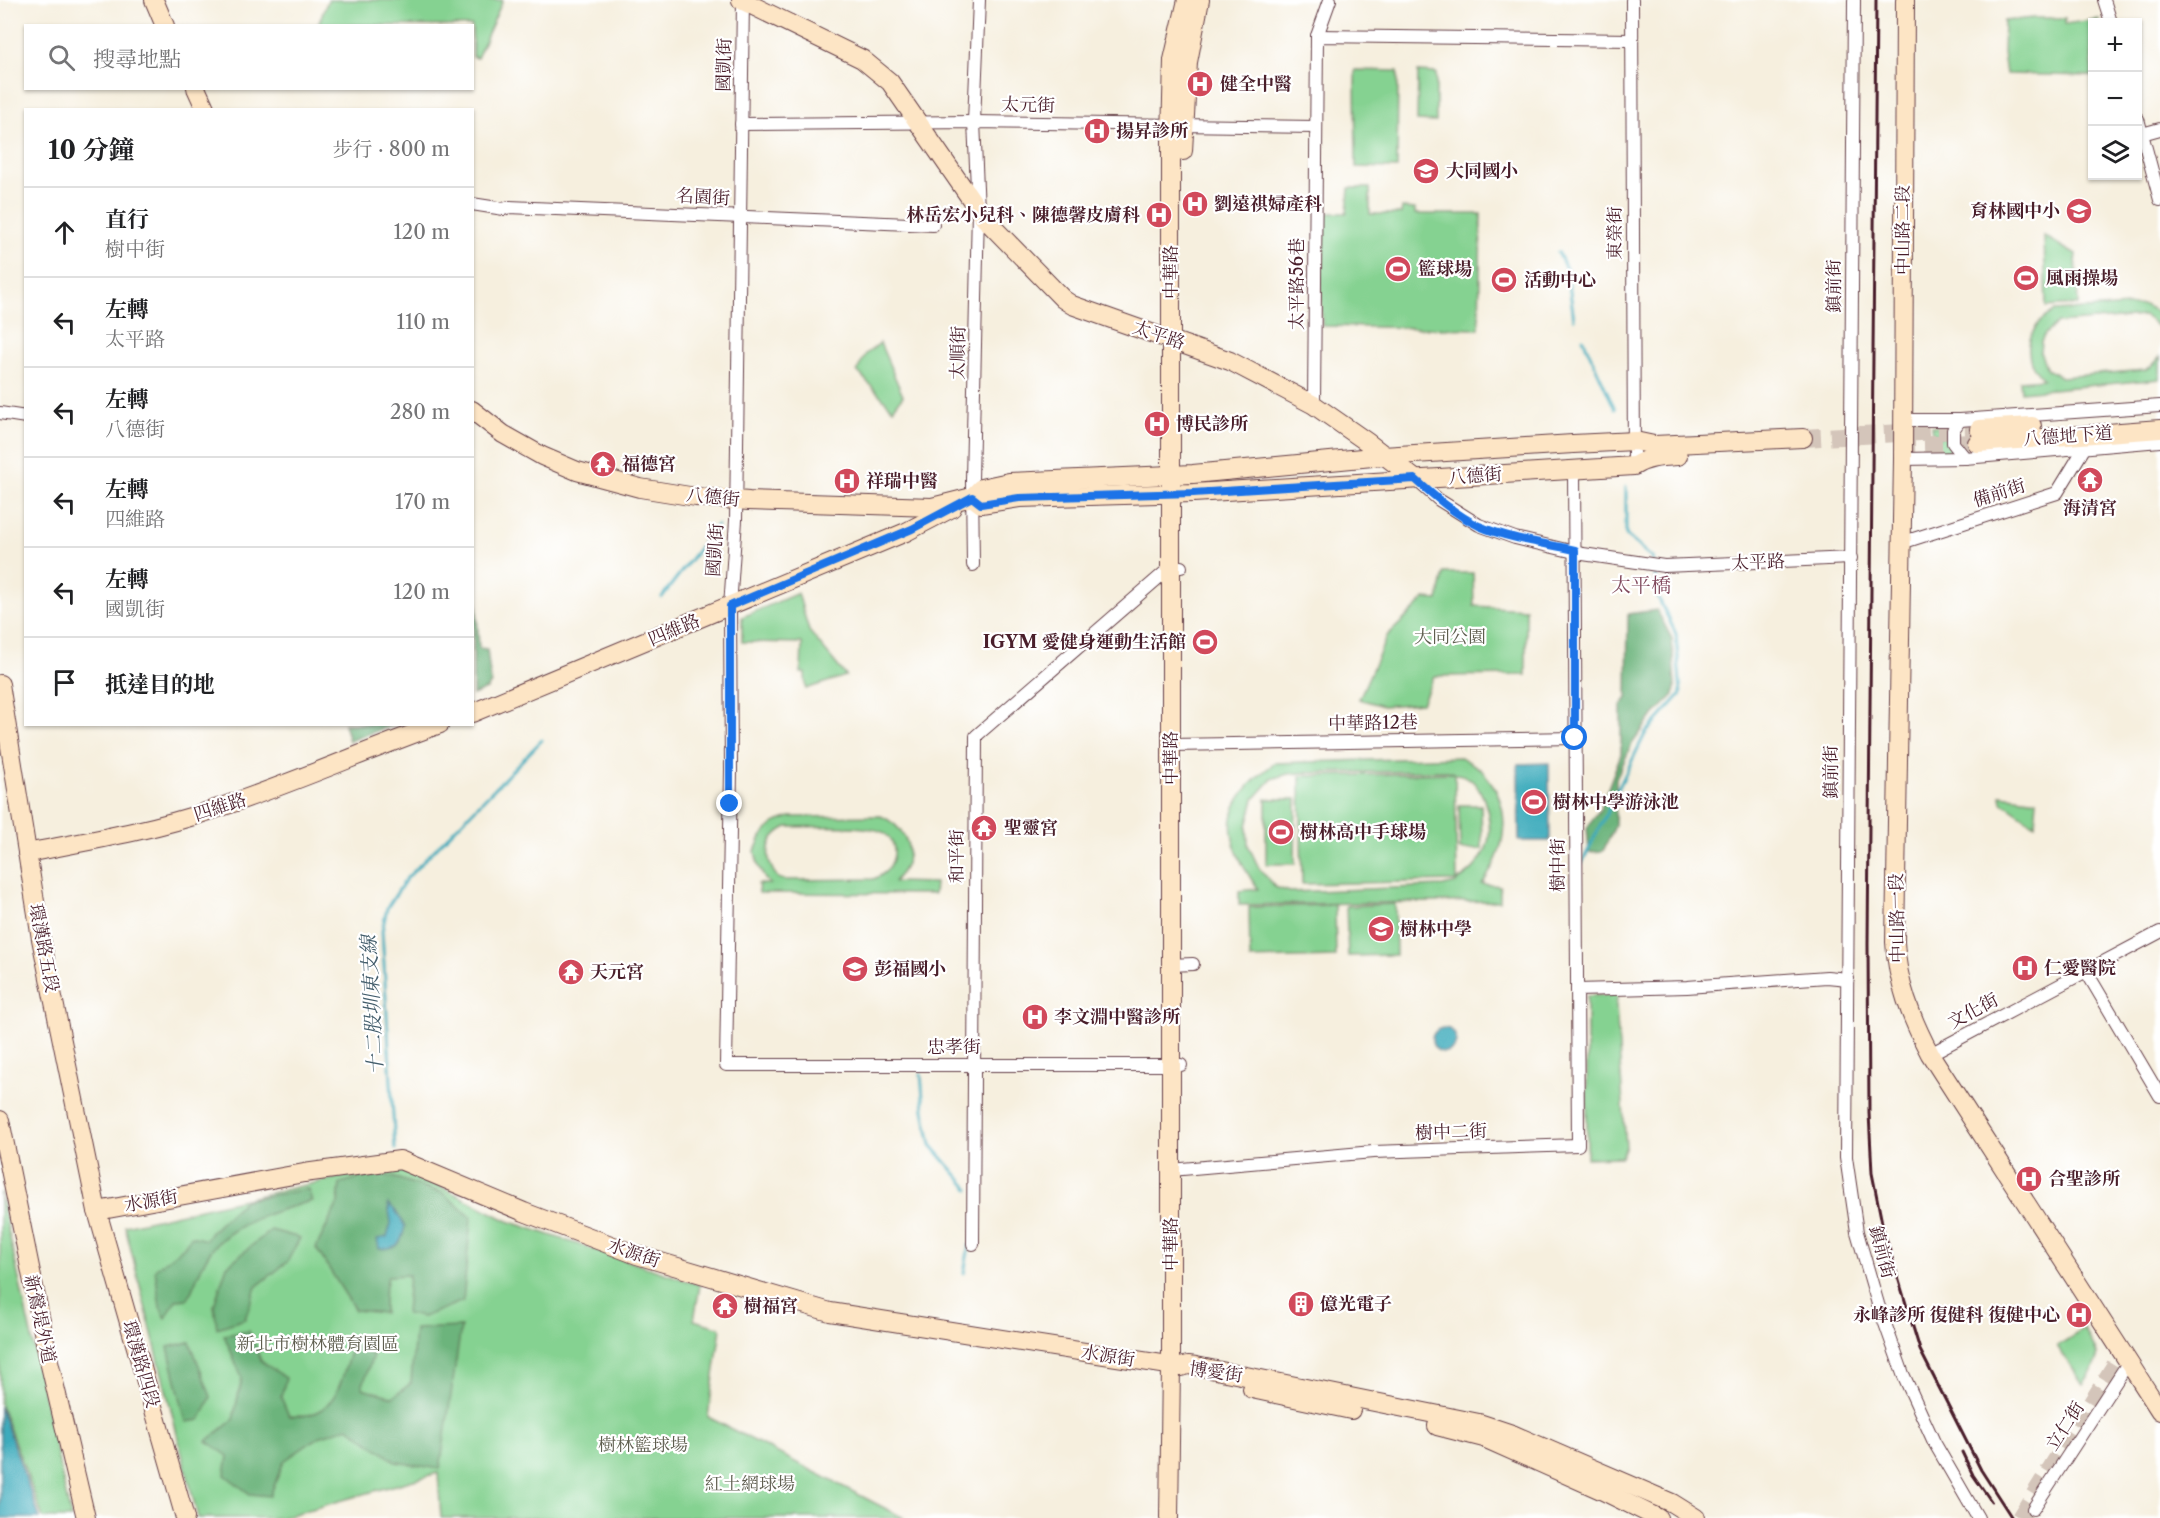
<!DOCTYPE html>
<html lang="zh-TW">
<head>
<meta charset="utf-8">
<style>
  :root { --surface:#fff; --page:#f2f2f2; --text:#202124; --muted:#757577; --line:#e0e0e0 }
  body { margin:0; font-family:"Libre Caslon Text","Noto Serif TC",serif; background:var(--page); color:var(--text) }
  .controls { position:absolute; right:18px; top:18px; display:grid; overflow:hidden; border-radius:0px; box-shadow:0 2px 4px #0004 }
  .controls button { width:54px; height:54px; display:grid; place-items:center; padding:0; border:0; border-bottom:2px solid var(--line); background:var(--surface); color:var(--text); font:30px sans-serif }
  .stop { position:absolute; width:18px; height:18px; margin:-14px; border:4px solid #1a73e8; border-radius:50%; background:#fff }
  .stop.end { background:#1a73e8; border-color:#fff; box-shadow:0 2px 6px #0008 }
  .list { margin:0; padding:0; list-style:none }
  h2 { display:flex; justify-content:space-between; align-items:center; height:78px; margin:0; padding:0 24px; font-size:26px }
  h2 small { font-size:20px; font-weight:400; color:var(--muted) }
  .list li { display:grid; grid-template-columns:39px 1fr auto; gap:18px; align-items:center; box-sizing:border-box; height:90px; padding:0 24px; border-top:2px solid var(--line) }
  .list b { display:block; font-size:22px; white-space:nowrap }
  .list p { margin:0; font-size:20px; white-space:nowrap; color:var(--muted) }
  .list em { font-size:20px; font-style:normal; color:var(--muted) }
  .icon { flex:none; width:33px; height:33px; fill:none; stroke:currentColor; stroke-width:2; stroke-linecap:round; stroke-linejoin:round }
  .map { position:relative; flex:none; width:2160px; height:1518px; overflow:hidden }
  .search { position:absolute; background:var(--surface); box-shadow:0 2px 4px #0004; left:24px; top:24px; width:450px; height:66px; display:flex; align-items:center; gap:15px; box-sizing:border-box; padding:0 21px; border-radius:0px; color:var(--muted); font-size:22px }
  .panel { position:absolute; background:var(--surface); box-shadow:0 2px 4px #0004; left:24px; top:108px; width:450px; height:618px; border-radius:0px }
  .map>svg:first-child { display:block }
  .green { fill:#85d291; stroke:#68785e; stroke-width:1.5; fill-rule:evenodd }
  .forest { fill:#6cb47b; stroke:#5b6a53; stroke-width:1.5 }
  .water { fill:#3dabbc; stroke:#446574; stroke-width:1.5 }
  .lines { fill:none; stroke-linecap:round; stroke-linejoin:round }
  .stream { stroke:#3dabbc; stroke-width:3 }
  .secondary-tunnel { stroke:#d4c5ba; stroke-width:18; stroke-dasharray:18 9; stroke-linecap:butt }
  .street-casing { stroke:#643e46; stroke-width:14 }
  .secondary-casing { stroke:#643e46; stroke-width:20 }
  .street { stroke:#fff; stroke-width:12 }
  .secondary { stroke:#fde5c5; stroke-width:18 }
  .rail { stroke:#4a1f2b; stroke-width:3 }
  .route { stroke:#1a73e8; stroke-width:8 }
  .labels { text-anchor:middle; stroke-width:4.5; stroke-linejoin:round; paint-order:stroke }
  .street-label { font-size:18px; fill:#4a1f2b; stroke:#fff }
  .poi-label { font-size:18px; font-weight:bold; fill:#4a1f2b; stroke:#fff; text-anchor:start }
  .park-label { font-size:18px; fill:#5f5e4f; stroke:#fff }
  .neighbourhood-label { font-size:20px; fill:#824b5e; stroke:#fff }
  .water-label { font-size:20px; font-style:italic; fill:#445e6c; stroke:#fff }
</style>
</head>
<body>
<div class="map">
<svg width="2160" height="1518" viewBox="0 0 2160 1518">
  <rect width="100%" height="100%" fill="#fff"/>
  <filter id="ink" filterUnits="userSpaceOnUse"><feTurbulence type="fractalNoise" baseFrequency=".0167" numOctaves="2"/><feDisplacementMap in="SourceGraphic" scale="12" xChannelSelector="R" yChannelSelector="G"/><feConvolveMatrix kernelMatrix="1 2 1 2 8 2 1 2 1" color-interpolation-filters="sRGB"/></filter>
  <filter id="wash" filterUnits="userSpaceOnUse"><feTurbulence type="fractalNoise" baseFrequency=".008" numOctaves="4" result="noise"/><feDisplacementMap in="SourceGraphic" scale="24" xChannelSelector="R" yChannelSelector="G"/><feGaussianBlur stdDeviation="1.35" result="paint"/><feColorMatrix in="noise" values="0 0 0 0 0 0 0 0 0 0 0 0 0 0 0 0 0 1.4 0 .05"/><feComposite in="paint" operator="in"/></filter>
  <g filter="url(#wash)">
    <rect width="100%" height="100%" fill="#f6efde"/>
    <g class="green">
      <path d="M328,0H503L477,58L473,57L472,26L318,25Z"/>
      <path d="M2034,18H2065V24L2099,19V22H2092V76L2006,74L2003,53L2004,21Z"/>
      <path d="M1355,70L1398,71L1397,168L1356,167Z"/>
      <path d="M1418,72L1436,73V122L1417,121Z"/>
      <path d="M1349,188H1370V214H1401L1402,208L1415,209V214H1481L1479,329L1322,326L1320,213H1347Z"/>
      <path d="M2044,236L2076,255L2078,305L2046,307Z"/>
      <path d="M2144,305L2160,313V329L2150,320L2144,316L2058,323L2045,334L2041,342L2040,352L2047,369L2061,377L2145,370L2152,366L2160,357V379L2021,392L2020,381L2043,379C2019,356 2027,326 2055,311Z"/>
      <path d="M880,343L903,396L893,409L857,371L866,354Z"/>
      <path d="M1949,425L1950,455L1933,456L1932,438L1940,437V434H1932L1931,426Z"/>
      <path d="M1444,573H1473L1474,606L1526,609V675L1434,676L1422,703L1383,706L1359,699L1387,636L1425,599L1438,600Z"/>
      <path d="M798,593L809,631L846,676L806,689L805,673H801L802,643L742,642V617Z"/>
      <path d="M1461,757C1468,762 1479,766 1484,773C1514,807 1507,850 1482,884L1500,886V901L1239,905V891L1258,889C1220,836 1220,802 1275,763ZM1448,771L1455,773L1300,776L1302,884L1457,881L1456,883L1443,886L1290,892L1275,887L1259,868L1248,845L1247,826L1254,799L1272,779L1288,774L1302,773ZM1455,774C1482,774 1494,819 1488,842C1484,859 1472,872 1457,881Z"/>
      <path d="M2001,795L2037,800L2035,825L2002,802Z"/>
      <path d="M1266,799H1296L1295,864H1266Z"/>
      <path d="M1459,805H1481L1482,849L1460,850Z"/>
      <path d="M881,816C901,825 915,844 905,866C903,872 897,877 894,882L935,883L934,894L759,893L758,884H770L765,879L758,865L755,851L761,837L774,823L790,817ZM787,827C806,827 872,824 884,833C903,846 893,873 873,879L784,880L778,878C764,860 764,838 787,827Z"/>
      <path d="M1395,904L1396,955L1348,956L1346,906Z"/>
      <path d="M1335,905L1336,957L1250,959L1249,907Z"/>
      <path d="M1618,994L1616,1005L1626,1147L1621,1157L1587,1158V996Z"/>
      <path d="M381,1168L414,1173L508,1221L700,1285L694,1320L721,1328L708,1417L904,1518H441L438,1473L280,1518H198L125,1226Z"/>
      <path d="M0,1192L71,1518H43L0,1403Z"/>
      <path d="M2084,1329C2101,1358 2103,1356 2083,1384L2057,1346Z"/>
    </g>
    <g class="forest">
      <path d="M474,560L479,648L487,649L491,683L487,689L473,695Z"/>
      <path d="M1657,610L1672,639L1675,687L1674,695L1651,718L1632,744L1616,779L1615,826L1603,851L1589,852L1587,828L1600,809L1621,754V706L1627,698L1628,614Z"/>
      <path d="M344,724H393V725L349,741Z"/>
      <path d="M379,1173L443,1193L471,1217L463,1301L423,1317L406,1314L409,1275L388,1276L384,1295V1313L355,1310L316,1248L338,1203L340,1183Z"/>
      <path d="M308,1189L312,1201C278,1210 231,1223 210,1252C201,1265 195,1284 188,1299L176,1300L166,1318L160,1307L155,1269L184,1247L191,1236L206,1240L212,1231L245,1200Z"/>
      <path d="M271,1230L300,1238L287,1262L256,1287L245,1319L217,1328L214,1305L227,1266Z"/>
      <path d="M461,1327L440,1469L396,1462L348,1427L319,1437L284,1461L270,1496L250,1494L225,1475L228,1456L207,1441L233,1420L242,1378L224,1335L249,1331L261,1361L286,1378L281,1397L289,1416C337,1420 341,1381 352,1345L373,1355L362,1388L393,1397L411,1383L415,1329Z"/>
      <path d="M190,1342L211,1397L200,1420L186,1422L168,1347Z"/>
    </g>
    <g class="water">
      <path d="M1549,763L1550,841H1519L1518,764Z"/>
      <circle cx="1444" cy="1040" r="12"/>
      <path d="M388,1204L395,1210L405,1226C401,1246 398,1248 379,1249L377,1239L387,1237L391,1223Z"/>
      <path d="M0,1406L40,1518H0Z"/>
    </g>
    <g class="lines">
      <g class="stream">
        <path d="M1558,252L1567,271L1574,319"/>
        <path d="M1583,339L1615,409"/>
        <path d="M1626,487V535L1652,558L1653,561"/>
        <path d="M662,597L717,525"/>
        <path d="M1582,863L1645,734L1681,694L1676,634L1658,597L1654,567"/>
        <path d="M921,1074L924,1110L931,1145L969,1189"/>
        <path d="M395,1149L382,931L387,908L406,879L542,740"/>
        <path d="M964,1273L969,1246"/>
      </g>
    </g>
  </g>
  <g filter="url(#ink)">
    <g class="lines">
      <g class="secondary-tunnel">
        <path d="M1803,438L1979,429"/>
        <path d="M1897,445L1977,443"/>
        <path d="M2020,1518L2123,1353"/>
      </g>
      <defs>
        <g id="street">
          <path d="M743,0L736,520L730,607L731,770L726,1065H1181"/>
          <path d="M1632,0L1634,466"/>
          <path d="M1854,0L1846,1157L1857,1232L1878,1304L1903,1374L1934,1442L1978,1518"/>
          <path d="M2104,0L2111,22"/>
          <path d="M1317,36L1330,0"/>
          <path d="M2138,119L2160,200"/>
          <path d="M741,124L974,122L1316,127"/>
          <path d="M2142,134L2160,129"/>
          <path d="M472,204L504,209L509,207L933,225"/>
          <path d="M1314,405L1317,36L1632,40"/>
          <path d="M0,413L26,417"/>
          <path d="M1902,420H1960L2160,406"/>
          <path d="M1960,420L1953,430V443L1965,458"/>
          <path d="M1903,459L1965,458L2160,441"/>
          <path d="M1415,479L1439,500L1479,525L1515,538L1583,554L1664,566L1851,558"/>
          <path d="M1901,543L2057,493L2085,447"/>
          <path d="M973,565L972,480L978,210L974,122L979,0"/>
          <path d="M1171,745L1575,738"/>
          <path d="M1171,965L1193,964"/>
          <path d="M2086,971L2160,1096"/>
          <path d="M1577,990L1687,987L1827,977L1848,979"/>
          <path d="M1930,1054L2160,932"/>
          <path d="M1171,1170L1373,1152L1578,1145L1574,469"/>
          <path d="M973,1244L976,736L1171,567H1181"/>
          <path d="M2033,1509L2128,1363"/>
        </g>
        <g id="secondary">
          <path d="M154,0L165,26"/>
          <path d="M741,0L862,59L890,82L984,218L1063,299L1072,305L1230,361L1314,405L1367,442L1415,479"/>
          <path d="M1905,0L1903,459L1895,942C1897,982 1911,1018 1930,1054L2160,1411"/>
          <path d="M196,88L206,110"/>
          <path d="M1183,151L1188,62L1200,0"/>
          <path d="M472,410L503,434L542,456L577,471L640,488L696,497L749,501L932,507L972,497L981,488L1009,482L1193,474L1383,456L1573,444L1635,441L1654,445L1803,438"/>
          <path d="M1979,429L2032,426"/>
          <path d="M1977,443L2160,429"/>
          <path d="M972,497L981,504L1019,498L1193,493L1634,466C1648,457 1662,457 1678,456"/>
          <path d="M0,684L41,939L97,1211L185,1518"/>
          <path d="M472,713L906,532L952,508"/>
          <path d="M27,853C88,841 150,831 209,811C287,786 362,752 440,724"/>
          <path d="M0,1120L49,1361L86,1518"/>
          <path d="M97,1211L304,1173L400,1160L524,1212L637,1255L830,1312L1181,1367L1188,1365L1196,1366L1479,1423L1512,1434L1672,1503L1696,1518"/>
          <path d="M1252,1389L1351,1410"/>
          <path d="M1437,1426L1484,1438L1601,1490L1658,1518"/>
          <path d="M1169,1518L1171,1366V138L1173,60L1187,0"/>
        </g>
      </defs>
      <use href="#street" class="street-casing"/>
      <use href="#secondary" class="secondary-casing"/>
      <use href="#street" class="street"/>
      <use href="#secondary" class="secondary"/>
      <g class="rail">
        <path d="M1876,0L1868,944L1869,1113L1872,1173L1883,1228L1920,1350L1981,1470L2012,1518"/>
        <path d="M1962,1452L1973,1475L1991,1501"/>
      </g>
    </g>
  </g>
  <g class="lines" filter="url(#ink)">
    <path class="route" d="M730,804V606L912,529L972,497L981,504L1019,498L1193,493L1415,479C1434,496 1456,515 1479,526C1509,539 1543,543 1575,550V738"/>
  </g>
  <defs>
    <symbol id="hospital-disc" viewBox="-11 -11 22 22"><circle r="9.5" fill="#d1495b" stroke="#fff"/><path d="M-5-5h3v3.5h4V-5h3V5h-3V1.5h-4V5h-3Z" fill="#fff"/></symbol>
    <symbol id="school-disc" viewBox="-11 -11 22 22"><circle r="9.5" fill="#d1495b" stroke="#fff"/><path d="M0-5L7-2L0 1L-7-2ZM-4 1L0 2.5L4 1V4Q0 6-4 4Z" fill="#fff"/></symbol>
    <symbol id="stadium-disc" viewBox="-11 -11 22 22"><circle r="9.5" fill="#d1495b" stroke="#fff"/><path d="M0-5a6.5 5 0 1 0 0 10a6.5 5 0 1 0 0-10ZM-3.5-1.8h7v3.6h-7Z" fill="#fff"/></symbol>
    <symbol id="temple-disc" viewBox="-11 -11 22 22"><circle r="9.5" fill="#d1495b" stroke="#fff"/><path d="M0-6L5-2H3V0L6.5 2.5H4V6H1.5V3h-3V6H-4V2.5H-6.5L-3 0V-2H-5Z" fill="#fff"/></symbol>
    <symbol id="building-disc" viewBox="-11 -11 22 22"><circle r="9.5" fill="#d1495b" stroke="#fff"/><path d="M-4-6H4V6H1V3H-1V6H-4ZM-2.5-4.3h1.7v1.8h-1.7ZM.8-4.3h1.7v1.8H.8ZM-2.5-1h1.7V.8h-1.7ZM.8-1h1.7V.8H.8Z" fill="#fff"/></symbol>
  </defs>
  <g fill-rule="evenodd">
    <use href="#hospital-disc" x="1185" y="69" width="30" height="30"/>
    <use href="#hospital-disc" x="1082" y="116" width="30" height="30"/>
    <use href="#school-disc" x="1411" y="156" width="30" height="30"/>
    <use href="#hospital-disc" x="1180" y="189" width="30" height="30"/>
    <use href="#school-disc" x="2064" y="196" width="30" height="30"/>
    <use href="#hospital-disc" x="1144" y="200" width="30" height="30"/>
    <use href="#stadium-disc" x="1383" y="254" width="30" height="30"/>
    <use href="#stadium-disc" x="2011" y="263" width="30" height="30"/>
    <use href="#stadium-disc" x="1489" y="265" width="30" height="30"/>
    <use href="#hospital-disc" x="1142" y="409" width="30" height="30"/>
    <use href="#temple-disc" x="588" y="449" width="30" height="30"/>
    <use href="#temple-disc" x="2075" y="465" width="30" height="30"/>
    <use href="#hospital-disc" x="832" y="466" width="30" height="30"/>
    <use href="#stadium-disc" x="1190" y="627" width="30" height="30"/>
    <use href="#stadium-disc" x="1519" y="787" width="30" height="30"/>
    <use href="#temple-disc" x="969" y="813" width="30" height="30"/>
    <use href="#stadium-disc" x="1266" y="817" width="30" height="30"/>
    <use href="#school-disc" x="1366" y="914" width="30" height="30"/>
    <use href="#hospital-disc" x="2010" y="953" width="30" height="30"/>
    <use href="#school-disc" x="840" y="954" width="30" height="30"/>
    <use href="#temple-disc" x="556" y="957" width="30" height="30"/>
    <use href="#hospital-disc" x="1020" y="1002" width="30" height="30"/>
    <use href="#hospital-disc" x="2014" y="1164" width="30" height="30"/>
    <use href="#building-disc" x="1286" y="1289" width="30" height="30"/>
    <use href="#temple-disc" x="710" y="1291" width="30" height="30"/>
    <use href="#hospital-disc" x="2064" y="1300" width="30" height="30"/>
  </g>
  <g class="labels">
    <g class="street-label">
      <text transform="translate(724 65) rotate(-89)" y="6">國凱街</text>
      <text transform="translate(1028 105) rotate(1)" y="6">太元街</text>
      <text transform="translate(703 197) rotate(3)" y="6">名園街</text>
      <text transform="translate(1903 230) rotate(-90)" y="6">中山路二段</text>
      <text transform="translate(1615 233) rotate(-90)" y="6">東榮街</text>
      <text transform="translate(1171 272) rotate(-90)" y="6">中華路</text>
      <text transform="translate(1297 284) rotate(-90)" y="6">太平路56巷</text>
      <text transform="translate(1834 286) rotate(-90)" y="6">鎮前街</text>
      <text transform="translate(1159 335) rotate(19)" y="6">太平路</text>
      <text transform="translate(958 353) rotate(-89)" y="6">太順街</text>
      <text transform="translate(2068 436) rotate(-4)" y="6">八德地下道</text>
      <text transform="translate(1475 476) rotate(-4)" y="6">八德街</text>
      <text transform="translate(1999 493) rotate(-18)" y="6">備前街</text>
      <text transform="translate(713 497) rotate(6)" y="6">八德街</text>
      <text transform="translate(715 550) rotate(-86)" y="6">國凱街</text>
      <text transform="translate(1758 562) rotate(-2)" y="6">太平路</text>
      <text transform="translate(674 630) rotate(-23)" y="6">四維路</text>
      <text transform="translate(1373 723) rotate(-1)" y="6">中華路12巷</text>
      <text transform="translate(1171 758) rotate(-90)" y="6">中華路</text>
      <text transform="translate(1831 772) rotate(-90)" y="6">鎮前街</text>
      <text transform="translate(220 807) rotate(-18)" y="6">四維路</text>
      <text transform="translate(957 856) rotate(-90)" y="6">和平街</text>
      <text transform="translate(1558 865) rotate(-90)" y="6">樹中街</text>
      <text transform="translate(1897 918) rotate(-91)" y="6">中山路一段</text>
      <text transform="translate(44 948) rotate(79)" y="6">環漢路五段</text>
      <text transform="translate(1973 1011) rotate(-28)" y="6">文化街</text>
      <text x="954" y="1053">忠孝街</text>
      <text transform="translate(1451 1132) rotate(-2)" y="6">樹中二街</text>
      <text transform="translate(151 1201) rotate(-10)" y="6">水源街</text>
      <text transform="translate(1171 1244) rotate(-90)" y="6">中華路</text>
      <text transform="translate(1882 1252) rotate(75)" y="6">鎮前街</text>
      <text transform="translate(634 1253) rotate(19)" y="6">水源街</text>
      <text transform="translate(40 1319) rotate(78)" y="6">新鶯堤外道</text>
      <text transform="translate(1108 1356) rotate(9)" y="6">水源街</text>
      <text transform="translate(141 1364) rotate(74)" y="6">環漢路四段</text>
      <text transform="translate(1216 1372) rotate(8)" y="6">博愛街</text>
      <text transform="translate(2065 1426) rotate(-57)" y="6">立仁街</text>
    </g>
    <g class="poi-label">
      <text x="1220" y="90">健全中醫</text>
      <text x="1116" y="137">揚昇診所</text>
      <text x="1446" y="177">大同國小</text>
      <text x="1214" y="210">劉遠祺婦產科</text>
      <text x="2060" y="217" text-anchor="end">育林國中小</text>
      <text x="1140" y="221" text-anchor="end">林岳宏小兒科、陳德馨皮膚科</text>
      <text x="1418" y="275">籃球場</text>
      <text x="2046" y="284">風雨操場</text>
      <text x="1524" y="286">活動中心</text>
      <text x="1176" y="430">博民診所</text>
      <text x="622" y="470">福德宮</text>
      <text x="866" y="487">祥瑞中醫</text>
      <text x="2090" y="514" text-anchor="middle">海清宮</text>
      <text x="1186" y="648" text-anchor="end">IGYM 愛健身運動生活館</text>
      <text x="1553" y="808">樹林中學游泳池</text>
      <text x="1004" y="834">聖靈宮</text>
      <text x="1300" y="838">樹林高中手球場</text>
      <text x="1400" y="935">樹林中學</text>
      <text x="2044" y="974">仁愛醫院</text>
      <text x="874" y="975">彭福國小</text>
      <text x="590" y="978">天元宮</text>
      <text x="1054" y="1023">李文淵中醫診所</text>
      <text x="2048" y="1185">合聖診所</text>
      <text x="1320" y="1310">億光電子</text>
      <text x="744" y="1312">樹福宮</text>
      <text x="2060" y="1321" text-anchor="end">永峰診所 復健科 復健中心</text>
    </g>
    <g class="park-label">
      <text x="1450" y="643">大同公園</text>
      <text x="318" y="1350">新北市樹林體育園區</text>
      <text x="643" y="1451">樹林籃球場</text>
      <text x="750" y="1490">紅土網球場</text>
    </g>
    <g class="neighbourhood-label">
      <text x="1641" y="592">太平橋</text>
    </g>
    <g class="water-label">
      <text transform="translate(372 1005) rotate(-93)" y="7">十二股圳東支線</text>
    </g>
  </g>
</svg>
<div class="controls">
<button>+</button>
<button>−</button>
<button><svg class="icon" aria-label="layers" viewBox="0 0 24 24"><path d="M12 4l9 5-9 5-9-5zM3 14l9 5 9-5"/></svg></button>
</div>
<div class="stop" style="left:1575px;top:738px"></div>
<div class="stop end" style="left:730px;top:804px"></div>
<div class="search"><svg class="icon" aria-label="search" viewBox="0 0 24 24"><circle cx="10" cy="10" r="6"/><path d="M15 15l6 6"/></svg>搜尋地點</div>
<section class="panel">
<h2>10 分鐘<small>步行 · 800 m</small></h2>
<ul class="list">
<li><svg class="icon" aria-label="ahead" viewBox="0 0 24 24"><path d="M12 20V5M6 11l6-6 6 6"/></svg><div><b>直行</b><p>樹中街</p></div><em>120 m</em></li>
<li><svg class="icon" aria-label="left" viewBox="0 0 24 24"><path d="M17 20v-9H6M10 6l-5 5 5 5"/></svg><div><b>左轉</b><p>太平路</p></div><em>110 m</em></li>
<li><svg class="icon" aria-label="left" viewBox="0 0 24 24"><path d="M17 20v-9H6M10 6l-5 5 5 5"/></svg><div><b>左轉</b><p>八德街</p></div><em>280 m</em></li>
<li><svg class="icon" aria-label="left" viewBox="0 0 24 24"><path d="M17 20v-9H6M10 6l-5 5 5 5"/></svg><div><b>左轉</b><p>四維路</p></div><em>170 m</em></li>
<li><svg class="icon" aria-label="left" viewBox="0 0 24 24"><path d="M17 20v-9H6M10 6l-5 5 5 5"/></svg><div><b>左轉</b><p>國凱街</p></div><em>120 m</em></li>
<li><svg class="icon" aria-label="arrive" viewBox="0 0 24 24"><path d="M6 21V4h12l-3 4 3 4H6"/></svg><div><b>抵達目的地</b></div></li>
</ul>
</section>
</div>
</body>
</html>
